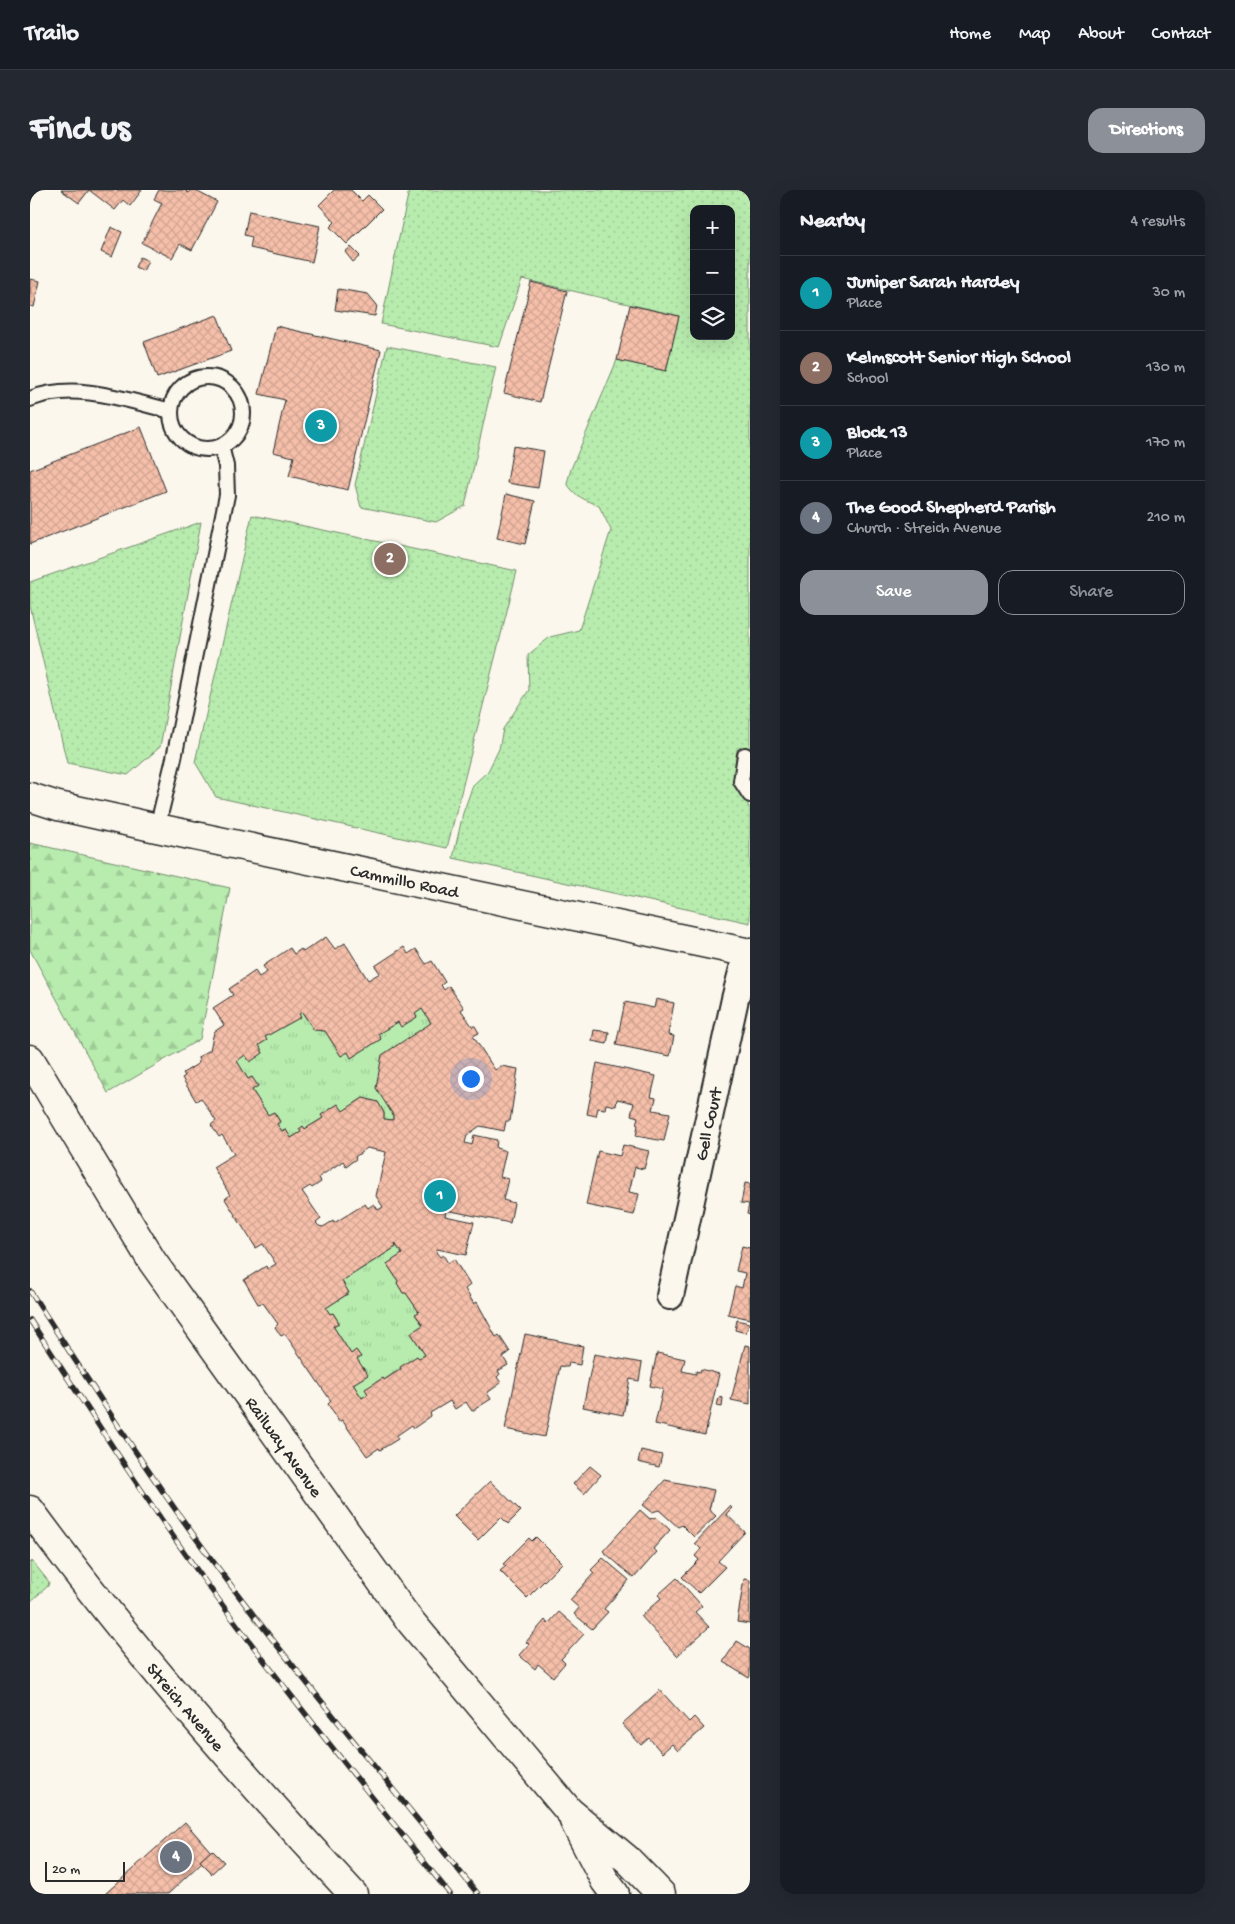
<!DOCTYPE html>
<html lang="en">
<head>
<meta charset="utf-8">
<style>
  :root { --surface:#171b24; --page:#242831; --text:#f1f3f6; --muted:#9ea1a6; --line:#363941; --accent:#8c9099 }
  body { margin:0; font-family:"Gochi Hand",sans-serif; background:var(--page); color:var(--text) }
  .controls { position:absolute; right:15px; top:15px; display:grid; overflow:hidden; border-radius:10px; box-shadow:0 5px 20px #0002 }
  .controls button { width:45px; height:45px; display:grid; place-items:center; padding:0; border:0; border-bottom:1px solid var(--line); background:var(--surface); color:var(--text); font:25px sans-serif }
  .scale { position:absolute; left:15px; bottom:12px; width:80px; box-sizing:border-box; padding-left:5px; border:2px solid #2b2b2b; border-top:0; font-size:14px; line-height:18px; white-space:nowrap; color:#2b2b2b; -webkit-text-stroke:4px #fbf7ec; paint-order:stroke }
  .you { position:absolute; left:440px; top:888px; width:18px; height:18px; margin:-12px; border:4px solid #fff; border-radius:50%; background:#1a73e8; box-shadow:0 0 0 8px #1a73e833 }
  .badge { display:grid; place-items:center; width:32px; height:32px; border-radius:50%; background:var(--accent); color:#fff; font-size:16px; font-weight:700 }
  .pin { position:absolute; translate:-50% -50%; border:2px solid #fff; box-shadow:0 1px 5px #0006 }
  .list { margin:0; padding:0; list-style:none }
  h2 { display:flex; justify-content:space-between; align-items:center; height:65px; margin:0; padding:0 20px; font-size:21px }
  h2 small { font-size:16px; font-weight:400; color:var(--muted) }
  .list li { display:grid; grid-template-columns:32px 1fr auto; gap:15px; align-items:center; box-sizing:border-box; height:75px; padding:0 20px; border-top:1px solid var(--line) }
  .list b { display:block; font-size:19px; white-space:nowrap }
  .list p { margin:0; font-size:16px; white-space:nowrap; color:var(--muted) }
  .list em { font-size:16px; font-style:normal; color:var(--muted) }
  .actions { display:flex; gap:10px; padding:15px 20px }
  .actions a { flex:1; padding:11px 0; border:1px solid var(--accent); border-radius:15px; text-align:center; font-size:18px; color:var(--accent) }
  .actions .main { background:var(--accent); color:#fff }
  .icon { flex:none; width:28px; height:28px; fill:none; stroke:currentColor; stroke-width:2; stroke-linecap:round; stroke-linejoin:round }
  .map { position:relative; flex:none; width:720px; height:1704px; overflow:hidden; border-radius:15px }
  header { display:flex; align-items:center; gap:30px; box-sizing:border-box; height:70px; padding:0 25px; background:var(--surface); border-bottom:1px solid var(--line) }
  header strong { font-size:24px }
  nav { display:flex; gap:28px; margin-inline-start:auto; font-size:18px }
  .intro { display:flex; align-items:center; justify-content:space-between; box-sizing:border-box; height:120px; padding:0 30px }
  h1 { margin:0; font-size:35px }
  .button { padding:12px 22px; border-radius:15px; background:var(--accent); color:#fff; font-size:18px; font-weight:700 }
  main { display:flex; gap:30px; padding:0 30px }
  aside { flex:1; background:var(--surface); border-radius:15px; box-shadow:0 5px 20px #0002 }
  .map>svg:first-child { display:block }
  .grass { fill:url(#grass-dots); stroke:#728c6c; fill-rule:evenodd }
  .forest { fill:url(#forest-firs); stroke:#728c6c }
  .park { fill:url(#park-tufts); stroke:#728c6c }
  .building { fill:url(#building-cross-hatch); stroke:#2b2b2b; fill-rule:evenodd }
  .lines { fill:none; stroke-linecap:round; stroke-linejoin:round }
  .service-casing { stroke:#2b2b2b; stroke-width:18 }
  .minor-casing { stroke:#2b2b2b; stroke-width:30 }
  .tertiary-casing { stroke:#2b2b2b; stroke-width:31 }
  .secondary-casing { stroke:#2b2b2b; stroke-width:31 }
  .service { stroke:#fbf7ec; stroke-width:14 }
  .minor { stroke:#fbf7ec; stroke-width:26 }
  .tertiary { stroke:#fbf7ec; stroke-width:28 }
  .secondary { stroke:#fbf7ec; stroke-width:28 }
  .rail-casing { stroke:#2b2b2b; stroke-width:5.5 }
  .rail { stroke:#fbf7ec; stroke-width:4; stroke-dasharray:11; stroke-linecap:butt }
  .labels { text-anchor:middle; stroke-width:4; stroke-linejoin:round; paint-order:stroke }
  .street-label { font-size:18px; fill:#2b2b2b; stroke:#fbf7ec }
</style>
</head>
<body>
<header>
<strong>Trailo</strong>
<nav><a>Home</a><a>Map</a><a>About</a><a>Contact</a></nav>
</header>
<div class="intro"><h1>Find us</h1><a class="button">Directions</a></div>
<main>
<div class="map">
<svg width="720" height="1704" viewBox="0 0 720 1704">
  <defs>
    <pattern id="grass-dots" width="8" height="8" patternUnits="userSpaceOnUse" patternTransform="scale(1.25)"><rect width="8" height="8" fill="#b8ecae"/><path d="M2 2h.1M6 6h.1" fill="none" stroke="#9ecb96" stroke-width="1.8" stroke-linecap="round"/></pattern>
    <pattern id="forest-firs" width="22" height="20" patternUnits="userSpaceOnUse" patternTransform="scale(1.25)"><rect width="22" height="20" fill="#b8ecae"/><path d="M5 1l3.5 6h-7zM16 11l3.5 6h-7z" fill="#9ecb96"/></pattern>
    <pattern id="park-tufts" width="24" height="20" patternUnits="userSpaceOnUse" patternTransform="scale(1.25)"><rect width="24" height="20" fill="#b8ecae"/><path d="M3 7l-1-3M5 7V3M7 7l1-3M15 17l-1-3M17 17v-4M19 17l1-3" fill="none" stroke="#9ecb96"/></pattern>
    <pattern id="building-cross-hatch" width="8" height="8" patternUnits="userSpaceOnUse" patternTransform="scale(1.25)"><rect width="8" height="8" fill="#f5bfa9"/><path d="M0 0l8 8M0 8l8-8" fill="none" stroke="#d2a492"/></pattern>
  </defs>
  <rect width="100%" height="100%" fill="#fbf7ec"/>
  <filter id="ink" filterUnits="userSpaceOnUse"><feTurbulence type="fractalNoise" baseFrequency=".02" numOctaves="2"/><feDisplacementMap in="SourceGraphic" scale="10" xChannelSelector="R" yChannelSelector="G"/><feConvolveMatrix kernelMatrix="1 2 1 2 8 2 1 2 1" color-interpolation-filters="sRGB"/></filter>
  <g filter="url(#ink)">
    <g class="grass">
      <path d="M379,0H720V562L707,559L703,591L720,618V733L423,668L433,623L443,595L458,581L469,559L473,539L499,500L498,465L520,447L549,440L581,340L569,316C555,310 544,306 537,293L541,279L587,170L636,181L649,126L492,89L469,157L351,134ZM664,19H701V146H664Z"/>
      <path d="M357,156L466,177L435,316L406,332L331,317L325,295Z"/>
      <path d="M222,325L487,381L417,658L186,607L165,572Z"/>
      <path d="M171,332L130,557L98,585L37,573L0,416V392Z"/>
      <path d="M2,1371L19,1392L18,1396L0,1412V1373Z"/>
    </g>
    <path class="forest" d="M0,653L200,698L170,849L78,903L0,760Z"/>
    <g class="park">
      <path d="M392,819L401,833L363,925V930L354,929V923L348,912L333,908L313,921L308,914L291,925L293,928L275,939L273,936L271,942L261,948L256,940L252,941L247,934L250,931L244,922L238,925L222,900L228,896L222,887L218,889L207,871L215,865L220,871L233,863L229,855L237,850L235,847L270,827L269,824L272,822L284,840L295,841L311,866L318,862L322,867L351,849L348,844L368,832L371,836L387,827L385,824Z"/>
      <path d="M365,1053L372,1064L357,1074L368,1091L367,1093L373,1103H376L389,1122L385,1125L393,1135L381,1143L395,1165L389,1168L387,1166L354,1190L353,1188L336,1199L338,1204L332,1208L323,1194L337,1185L327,1169L331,1167L326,1160L321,1164L303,1136L309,1132L303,1123L300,1124L296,1118L319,1103L312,1091L366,1057Z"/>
    </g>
    <g class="building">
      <path d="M31,0H112L100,16L93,10L85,20L59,0L49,13Z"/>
      <path d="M129,0H154L159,3L160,0H164L187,12L162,60L150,54L142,68L112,53L132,13L124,9Z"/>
      <path d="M304,0H321L332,11L338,5L352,19L317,54L300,37L305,32L289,15Z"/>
      <path d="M219,21L290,36L282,72L220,58L222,47L214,45Z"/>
      <path d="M81,37L92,42L82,67L71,62Z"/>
      <path d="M321,57L330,66L323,72L315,62Z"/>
      <path d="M110,67L118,71L113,81L105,77Z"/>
      <path d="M0,89L10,91L4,117L0,116Z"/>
      <path d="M501,92L537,101L510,212L474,203Z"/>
      <path d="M308,99L338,104L347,115L345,126L305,120Z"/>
      <path d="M600,115L649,126L636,181L587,170Z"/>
      <path d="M187,125L201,161L127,188L114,152Z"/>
      <path d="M246,136L351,160L318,300L259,286L264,267L243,262L255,210L229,204Z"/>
      <path d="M111,237L136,301L0,354V280Z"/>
      <path d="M483,256L514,261L508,298L477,293Z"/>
      <path d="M476,304L505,311L495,354L467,348Z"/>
      <path d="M296,747L305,759L315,753L338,790L350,783L345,776L374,757L378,764L386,759L396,774L402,771L415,792L411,795L414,800L419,796L434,818L431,820L442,836H445L449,843L443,846L465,880L471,876L488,879L480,931H476L474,941L450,936L437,945L435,953L442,955L444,945L467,950L466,958L476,961L470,987L478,989L473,1010L484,1013L480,1033L416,1020L415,1026L444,1032L436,1065L407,1059L406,1062L410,1067L413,1065L418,1073L424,1069L440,1095L435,1099L444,1114L447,1112L466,1147L469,1145L480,1162L473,1167L478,1175L468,1181L470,1184L467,1187L471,1193L457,1203L461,1209L442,1221L436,1212L425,1219L420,1211L400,1223L401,1226L384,1238L382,1235L366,1246L368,1249L350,1260L349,1258L337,1266L312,1230L309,1232L298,1214L301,1211L255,1144L251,1146L245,1137L248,1134L233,1113L228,1114L214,1090L236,1076L237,1079L246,1074L233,1054L226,1058L195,1009L200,1005L183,977L204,964L192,945L189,947L181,935L186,931L171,908L166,911L152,888L155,886L153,883L169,873L168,867L180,860L184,842L194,835L183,818L203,805L199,799L225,781L229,787L237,782L233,776L260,758L264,764L271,759L273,762ZM392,819L401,833L352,865L346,898L363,925V930L354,929V923L348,912L333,908L313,921L308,914L291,925L293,928L275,939L273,936L269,939L271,942L261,948L256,940L252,941L247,934L250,932L244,922L238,925L222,900L228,896L222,887L218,889L207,871L215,865L220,872L233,863L229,855L237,850L235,847L271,827L269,824L272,822L284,840L295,841L311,866L318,862L321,868L351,849L348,844L368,832L371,837L387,827L385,824ZM337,958L356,962L346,1006L353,1017L348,1020L344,1014L338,1018L335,1014L304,1033L303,1031L293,1037L289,1036L286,1033L291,1029L272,1001L280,996L282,998L291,992L289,987L313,971L316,976L326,969L325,967ZM365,1053L372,1064L357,1074L368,1091L367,1093L373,1103H376L389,1122L385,1124L393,1135L381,1143L395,1165L389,1168L387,1166L370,1177L371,1179L354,1190L353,1188L335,1199L338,1204L332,1208L323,1194L338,1185L327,1169L331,1167L326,1160L321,1164L303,1136L309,1133L303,1123L300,1124L296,1118L319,1103L312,1091L366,1057Z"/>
      <path d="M626,809L644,813L638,845L644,846L640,866L586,855L595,812L624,818Z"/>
      <path d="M564,840L579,842L577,854L562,851Z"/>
      <path d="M567,873L626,886L621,907L626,908L623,920L640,923L634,951L606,946L608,935L606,934L608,927L601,925L604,913L587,909L586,916L576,914L575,919L568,918L566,926L557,924Z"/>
      <path d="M593,955L619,961L614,979L605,977L599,1002L609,1004L604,1025L556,1015L568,961L590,966Z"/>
      <path d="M715,993L720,994V1025L717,1024L719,1014L711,1013Z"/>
      <path d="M712,1056L720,1058V1129L698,1124L705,1096L712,1098L715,1083L706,1081Z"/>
      <path d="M707,1130L719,1133L716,1143L705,1140Z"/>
      <path d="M495,1144L553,1156L550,1175L539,1173L538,1177L530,1176L515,1247L475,1239Z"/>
      <path d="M715,1155L720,1156V1214L701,1210Z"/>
      <path d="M627,1163L655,1169L652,1181L666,1184V1181L670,1182L671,1179L689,1184L675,1245L625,1234L633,1199L620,1196Z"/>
      <path d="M564,1164L612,1173L609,1191L600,1189L593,1225L553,1217Z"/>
      <path d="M689,1207L693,1208L692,1217L687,1216Z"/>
      <path d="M611,1260L632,1265L629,1277L608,1272Z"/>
      <path d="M560,1276L571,1285L554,1304L543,1294Z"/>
      <path d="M635,1290L684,1300L679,1320L686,1326L664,1347L652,1335L648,1337L629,1320L622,1322L613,1315Z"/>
      <path d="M460,1291L491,1321L478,1334L471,1327L448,1350L424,1326Z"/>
      <path d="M700,1316L702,1318L696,1324L715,1342L688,1371L695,1377L669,1403L652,1387L669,1370L665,1366L671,1359L665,1353Z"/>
      <path d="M610,1320L620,1329L626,1327L640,1340L623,1359L627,1362L604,1388L573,1361Z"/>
      <path d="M506,1347L532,1373L497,1408L470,1381L476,1376L473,1374L499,1348L502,1351Z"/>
      <path d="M573,1368L599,1390L574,1419L578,1422L562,1439L544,1424L549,1418L540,1410L564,1383L561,1380Z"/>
      <path d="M647,1388L672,1416L665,1422L679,1437L647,1466L611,1426L631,1408L628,1405Z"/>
      <path d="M714,1389L720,1390V1434L707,1432Z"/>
      <path d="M529,1422L554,1444L531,1469L535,1473L523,1487L508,1474L505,1479L489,1465L499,1454L496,1452L515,1430L518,1434Z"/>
      <path d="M707,1451L720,1459V1486L719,1488L693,1472Z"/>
      <path d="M630,1500L659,1532L664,1527L674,1538L648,1561L642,1554L632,1563L619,1548L611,1555L592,1534Z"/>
      <path d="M155,1632L181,1662L170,1671L172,1672L138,1704H75Z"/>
      <path d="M182,1660L194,1672L181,1684V1682L170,1671Z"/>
    </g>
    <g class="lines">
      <defs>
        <g id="service">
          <circle cx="177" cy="223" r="36"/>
          <path d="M0,209C45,191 96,210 141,221"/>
          <path d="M715,565L711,591L720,605"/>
          <path d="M127,638L144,568L197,305L196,276L191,256"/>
        </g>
        <g id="minor">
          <path id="s1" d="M640,1106L705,809L717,763"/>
        </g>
        <g id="tertiary">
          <path id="s2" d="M0,1320C99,1455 209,1581 323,1704"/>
        </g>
        <g id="secondary">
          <path id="s3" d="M0,607L28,616L127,638L720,763"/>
          <path id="s4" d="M0,869L122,1071L376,1426L539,1621L598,1670L631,1704"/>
          <path d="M544,1631L575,1691L585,1704"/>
        </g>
      </defs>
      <use href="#service" class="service-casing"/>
      <use href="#minor" class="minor-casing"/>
      <use href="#tertiary" class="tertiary-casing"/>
      <use href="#secondary" class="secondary-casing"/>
      <use href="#service" class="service"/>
      <use href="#minor" class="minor"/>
      <use href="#tertiary" class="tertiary"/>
      <use href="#secondary" class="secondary"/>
      <defs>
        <g id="rail">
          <path d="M0,1101C62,1196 123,1292 191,1382C273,1492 362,1597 448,1704"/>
          <path d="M0,1130C58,1219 115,1309 177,1394C254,1500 338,1602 420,1704"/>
        </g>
      </defs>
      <use href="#rail" class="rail-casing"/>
      <use href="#rail" class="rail"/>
    </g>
  </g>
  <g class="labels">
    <g class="street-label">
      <text dy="6" stroke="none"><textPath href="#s3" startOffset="384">Cammillo Road</textPath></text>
      <text dy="6" stroke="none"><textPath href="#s1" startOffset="176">Gell Court</textPath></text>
      <text dy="6" stroke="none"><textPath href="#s4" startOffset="464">Railway Avenue</textPath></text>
      <text dy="6" stroke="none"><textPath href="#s2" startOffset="251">Streich Avenue</textPath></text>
    </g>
  </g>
</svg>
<div class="controls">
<button>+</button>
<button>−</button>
<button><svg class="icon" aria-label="layers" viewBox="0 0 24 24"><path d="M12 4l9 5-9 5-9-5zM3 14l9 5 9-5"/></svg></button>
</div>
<div class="scale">20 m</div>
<div class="you"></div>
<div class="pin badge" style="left:410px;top:1006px;background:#0f9aa8">1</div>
<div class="pin badge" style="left:360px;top:369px;background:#8d6e63">2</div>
<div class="pin badge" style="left:291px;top:236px;background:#0f9aa8">3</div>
<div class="pin badge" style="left:146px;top:1667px;background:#6b7280">4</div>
</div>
<aside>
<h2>Nearby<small>4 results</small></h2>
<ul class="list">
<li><span class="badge" style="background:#0f9aa8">1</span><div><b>Juniper Sarah Hardey</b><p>Place</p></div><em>30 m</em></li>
<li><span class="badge" style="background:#8d6e63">2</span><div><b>Kelmscott Senior High School</b><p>School</p></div><em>130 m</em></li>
<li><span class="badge" style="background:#0f9aa8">3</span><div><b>Block 13</b><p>Place</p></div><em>170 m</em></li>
<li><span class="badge" style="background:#6b7280">4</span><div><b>The Good Shepherd Parish</b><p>Church · Streich Avenue</p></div><em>210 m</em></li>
</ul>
<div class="actions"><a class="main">Save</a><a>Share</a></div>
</aside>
</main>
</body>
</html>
